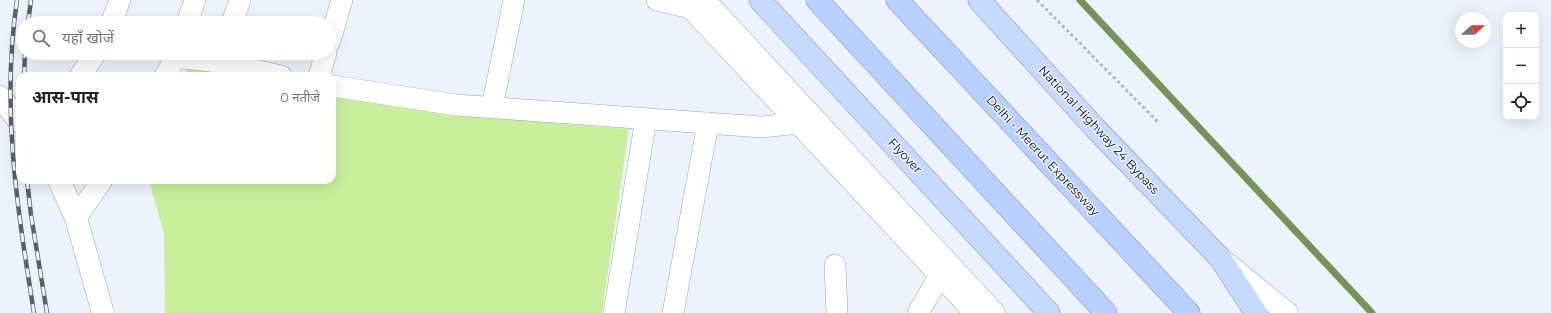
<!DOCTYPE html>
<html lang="hi">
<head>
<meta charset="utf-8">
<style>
  :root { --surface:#fff; --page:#f6f6f6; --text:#222; --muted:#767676; --line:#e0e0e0 }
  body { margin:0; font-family:Montserrat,"Noto Sans Devanagari",sans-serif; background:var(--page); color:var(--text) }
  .controls { position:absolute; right:12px; top:12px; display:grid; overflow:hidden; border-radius:8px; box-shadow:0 4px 16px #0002 }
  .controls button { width:36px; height:36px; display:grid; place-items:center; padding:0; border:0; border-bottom:1px solid var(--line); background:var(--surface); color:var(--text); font:20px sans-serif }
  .compass { position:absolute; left:1455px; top:12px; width:36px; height:36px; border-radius:50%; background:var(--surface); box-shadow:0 4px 16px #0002; rotate:68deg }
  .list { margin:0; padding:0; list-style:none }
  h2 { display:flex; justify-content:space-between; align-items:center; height:52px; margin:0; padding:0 16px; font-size:17px }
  h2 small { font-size:13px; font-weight:400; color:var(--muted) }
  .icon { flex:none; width:22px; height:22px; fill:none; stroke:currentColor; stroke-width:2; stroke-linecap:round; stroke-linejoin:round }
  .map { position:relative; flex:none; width:1551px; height:313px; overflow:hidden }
  .search { position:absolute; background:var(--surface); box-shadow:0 4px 16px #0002; left:16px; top:16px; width:320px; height:44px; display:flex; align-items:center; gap:10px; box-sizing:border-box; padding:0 14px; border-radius:22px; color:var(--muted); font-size:15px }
  .panel { position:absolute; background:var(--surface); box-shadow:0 4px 16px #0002; left:16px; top:72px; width:320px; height:112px; border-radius:12px }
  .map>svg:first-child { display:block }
  .green { fill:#c9ef9b }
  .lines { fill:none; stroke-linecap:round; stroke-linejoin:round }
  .stream { stroke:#779458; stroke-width:7 }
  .minor-casing { stroke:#97a4bc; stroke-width:22 }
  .tertiary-casing { stroke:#97a4bc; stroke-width:23 }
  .trunk-casing { stroke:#7c8dae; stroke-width:23 }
  .motorway-casing { stroke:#7c8dae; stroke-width:23 }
  .path { stroke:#a7adb6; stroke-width:2.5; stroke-dasharray:3 3; stroke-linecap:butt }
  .minor { stroke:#fff; stroke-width:21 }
  .tertiary { stroke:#fff; stroke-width:22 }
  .trunk { stroke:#c6dafe; stroke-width:22 }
  .motorway { stroke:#b8d0fe; stroke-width:22 }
  .rail-casing { stroke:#5c6069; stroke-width:4.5 }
  .rail { stroke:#edf3fd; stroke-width:3; stroke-dasharray:9; stroke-linecap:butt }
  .labels { text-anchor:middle; stroke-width:3; stroke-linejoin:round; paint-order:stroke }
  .street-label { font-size:12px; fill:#0d1119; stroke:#edf3fd }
</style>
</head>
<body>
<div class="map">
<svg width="1551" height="313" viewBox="0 0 1551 313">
  <rect width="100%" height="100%" fill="#edf3fd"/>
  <g class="green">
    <path d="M193,53L275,76H184Z"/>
    <path d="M332,91L528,121L629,129L602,313H165L164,234L149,180H332Z"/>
  </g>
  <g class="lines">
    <path class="stream" d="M1080,0L1372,313"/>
    <defs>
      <g id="minor">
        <path d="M657,0L691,8"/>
        <path d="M683,0L975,313"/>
        <path d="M111,23L120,0"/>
        <path d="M187,23L195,0"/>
        <path d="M232,23L240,0"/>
        <path d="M329,43L342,0"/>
        <path d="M80,76L96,53"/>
        <path d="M165,76L176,57L218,62L281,76"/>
        <path d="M319,76L326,53"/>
        <path d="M332,86L456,105L762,127L798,123"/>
        <path d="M492,107L514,0"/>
        <path d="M76,218L102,180"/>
        <path d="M835,265L837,313"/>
        <path d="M614,313L646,119"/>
        <path d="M673,313L708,123"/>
        <path d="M918,313L940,275"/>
      </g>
      <g id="tertiary">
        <path d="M704,0L994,313"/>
        <path d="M0,97L20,122"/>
        <path d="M59,180L76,218L103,313"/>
        <path d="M1226,263L1287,313"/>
      </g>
      <g id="trunk">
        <path d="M760,0L1049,313"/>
        <path d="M979,0L1095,128L1220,258L1256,313"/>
      </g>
      <g id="motorway">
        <path d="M817,0L1106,313"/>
        <path d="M897,0L1189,313"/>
      </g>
    </defs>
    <use href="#minor" class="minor-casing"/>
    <use href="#tertiary" class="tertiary-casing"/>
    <use href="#trunk" class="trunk-casing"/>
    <use href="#motorway" class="motorway-casing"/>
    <path class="path" d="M1037,0L1158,122"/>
    <use href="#minor" class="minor"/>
    <use href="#tertiary" class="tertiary"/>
    <use href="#trunk" class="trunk"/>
    <use href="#motorway" class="motorway"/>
    <defs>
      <g id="rail">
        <path d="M17,0C1,108 17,206 34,313"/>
        <path d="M28,23L31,0"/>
        <path d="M24,76L25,53"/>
        <path d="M27,180L31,215L47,313"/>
      </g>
    </defs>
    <use href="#rail" class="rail-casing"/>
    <use href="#rail" class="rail"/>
  </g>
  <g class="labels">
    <g class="street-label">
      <text transform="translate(1099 130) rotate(47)" y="4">National Highway 24 Bypass</text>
      <text transform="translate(905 156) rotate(47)" y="4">Flyover</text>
      <text transform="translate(1043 156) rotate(47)" y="4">Delhi - Meerut Expressway</text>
    </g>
  </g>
</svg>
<div class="controls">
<button>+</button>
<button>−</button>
<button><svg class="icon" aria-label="locate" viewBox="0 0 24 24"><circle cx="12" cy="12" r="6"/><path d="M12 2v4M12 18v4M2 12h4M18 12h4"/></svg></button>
</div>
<svg class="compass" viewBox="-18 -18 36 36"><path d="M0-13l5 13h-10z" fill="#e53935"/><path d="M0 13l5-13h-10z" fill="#767676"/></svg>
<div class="search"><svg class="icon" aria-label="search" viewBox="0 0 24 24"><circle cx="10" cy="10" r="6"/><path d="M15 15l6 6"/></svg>यहाँ खोजें</div>
<section class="panel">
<h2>आस-पास<small>0 नतीजे</small></h2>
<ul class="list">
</ul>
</section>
</div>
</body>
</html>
